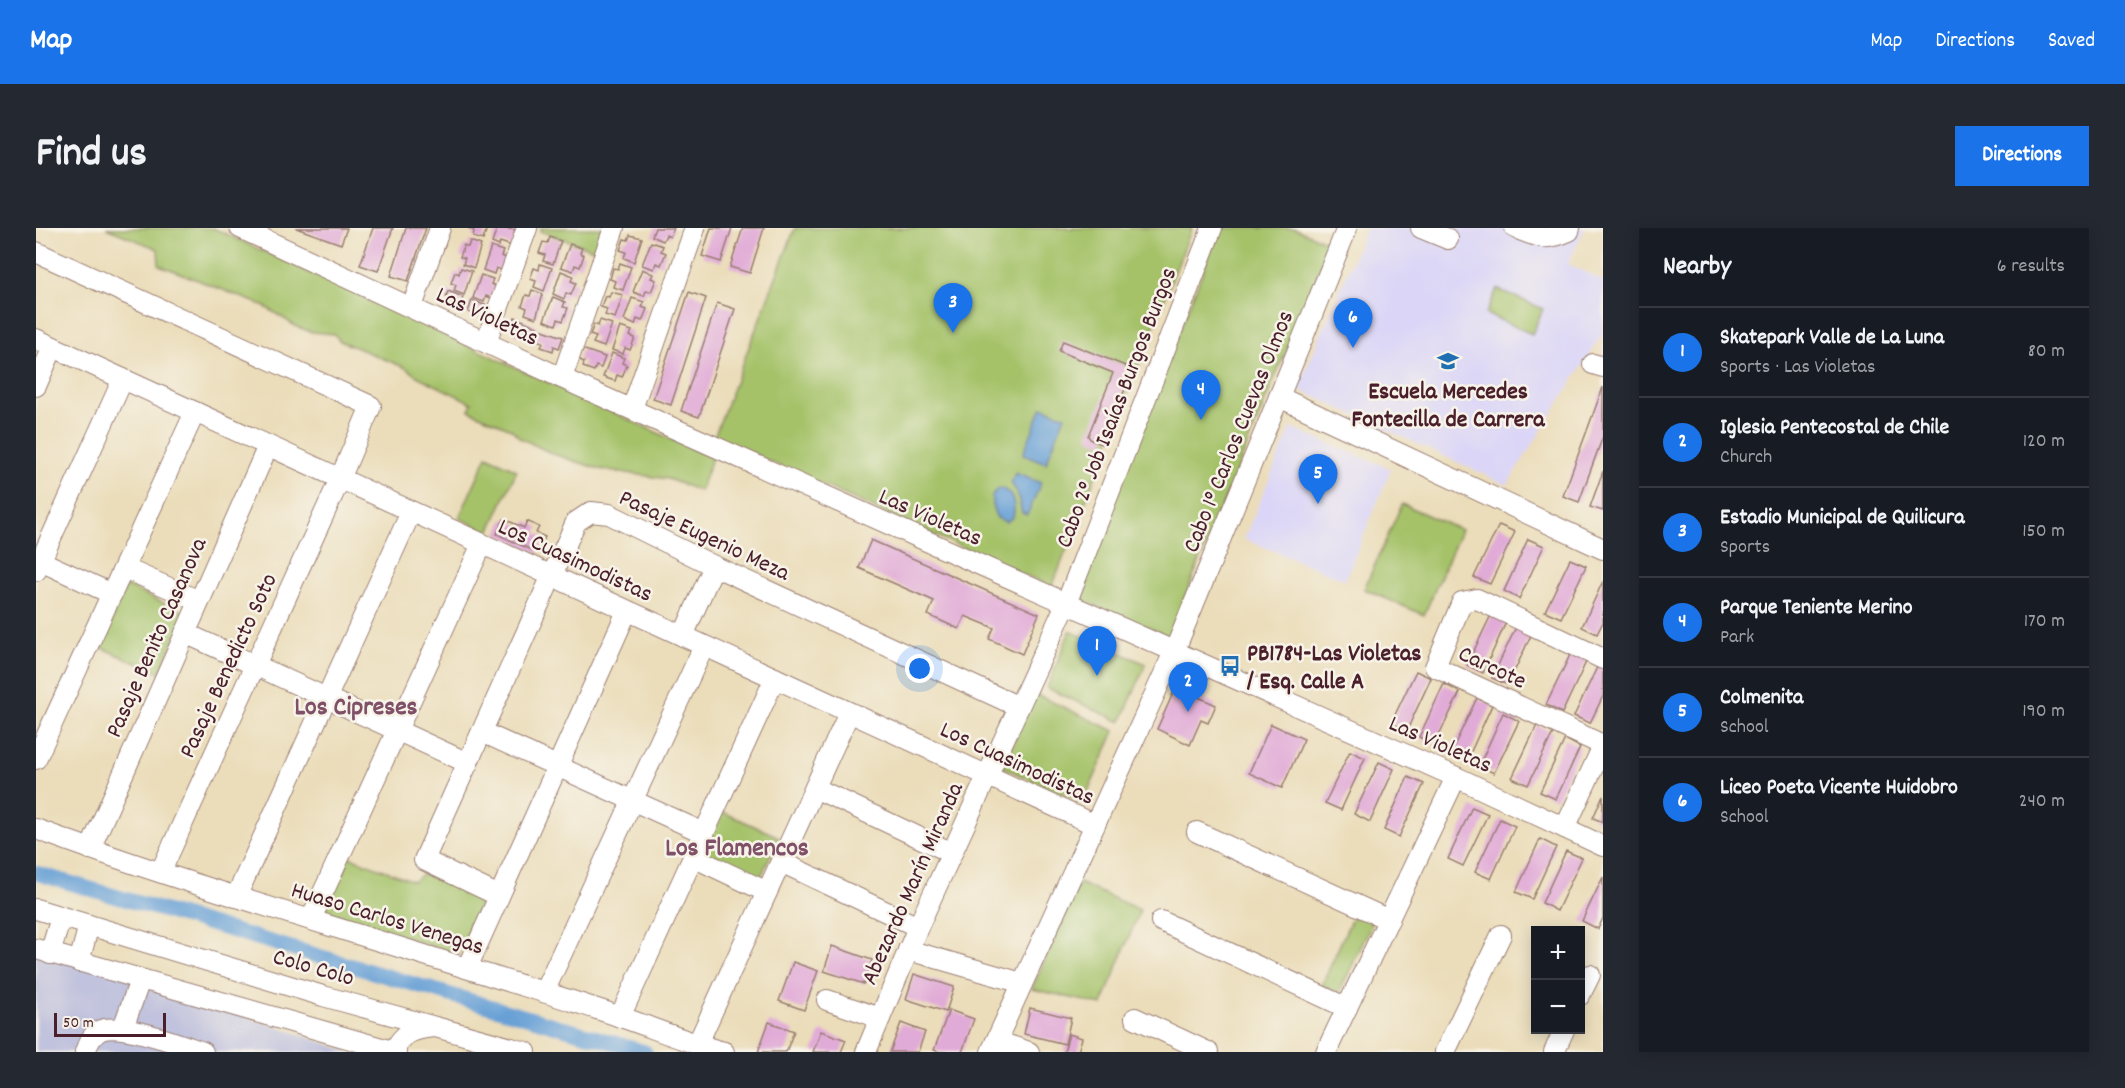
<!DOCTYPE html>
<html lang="en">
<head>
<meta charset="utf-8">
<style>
  :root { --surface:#171b24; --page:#242831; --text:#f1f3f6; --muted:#9ea1a6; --line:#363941; --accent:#1a73e8 }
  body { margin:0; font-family:Dekko,sans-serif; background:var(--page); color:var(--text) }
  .controls { position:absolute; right:18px; bottom:18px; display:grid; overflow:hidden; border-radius:0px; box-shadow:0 3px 15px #0003 }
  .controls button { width:54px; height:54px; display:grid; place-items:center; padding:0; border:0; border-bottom:2px solid var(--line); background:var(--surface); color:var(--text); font:30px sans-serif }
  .scale { position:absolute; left:18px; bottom:15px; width:112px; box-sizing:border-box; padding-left:6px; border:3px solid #4a1f2b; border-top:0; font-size:16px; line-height:21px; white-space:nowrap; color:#4a1f2b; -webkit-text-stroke:4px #f7f3e8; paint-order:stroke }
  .you { position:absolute; left:884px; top:441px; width:21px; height:21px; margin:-15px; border:4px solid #fff; border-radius:50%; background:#1a73e8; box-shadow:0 0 0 9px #1a73e833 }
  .badge { display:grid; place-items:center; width:39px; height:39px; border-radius:50%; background:var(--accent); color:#fff; font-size:20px; font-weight:700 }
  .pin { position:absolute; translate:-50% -50px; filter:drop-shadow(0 2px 3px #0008) }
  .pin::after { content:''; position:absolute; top:32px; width:21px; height:18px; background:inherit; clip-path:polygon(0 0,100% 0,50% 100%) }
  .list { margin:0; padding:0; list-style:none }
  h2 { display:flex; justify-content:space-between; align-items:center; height:78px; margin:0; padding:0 24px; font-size:26px }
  h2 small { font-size:20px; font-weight:400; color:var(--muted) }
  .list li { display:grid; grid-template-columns:39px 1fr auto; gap:18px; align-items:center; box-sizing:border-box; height:90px; padding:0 24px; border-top:2px solid var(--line) }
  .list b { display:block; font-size:22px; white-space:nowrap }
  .list p { margin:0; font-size:20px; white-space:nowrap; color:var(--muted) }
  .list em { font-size:20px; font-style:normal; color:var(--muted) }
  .map { position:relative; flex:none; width:1567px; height:824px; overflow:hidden; border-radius:0px }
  header { display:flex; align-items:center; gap:36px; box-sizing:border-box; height:84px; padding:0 30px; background:var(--accent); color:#fff }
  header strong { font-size:28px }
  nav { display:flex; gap:33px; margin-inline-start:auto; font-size:21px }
  .intro { display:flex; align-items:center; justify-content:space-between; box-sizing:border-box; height:144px; padding:0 36px }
  h1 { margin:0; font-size:42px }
  .button { padding:15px 27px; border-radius:0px; background:var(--accent); color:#fff; font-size:21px; font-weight:700 }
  main { display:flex; gap:36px; padding:0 36px }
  aside { flex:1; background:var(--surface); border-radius:0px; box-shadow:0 3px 15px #0003 }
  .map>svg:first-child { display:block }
  .built { fill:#dbd6f7 }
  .industrial { fill:#c1c2dd }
  .green { fill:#a5c269; stroke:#78704a; stroke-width:1.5 }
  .water { fill:#67a0d6; stroke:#586080; stroke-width:1.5 }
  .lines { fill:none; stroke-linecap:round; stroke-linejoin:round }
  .canal { stroke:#67a0d6; stroke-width:15 }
  .building { fill:#e1abd7 }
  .minor-casing { stroke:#9a7e72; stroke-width:22 }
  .minor { stroke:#fff; stroke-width:20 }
  .labels { text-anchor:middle; stroke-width:5; stroke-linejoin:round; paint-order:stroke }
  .street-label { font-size:24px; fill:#4a1f2b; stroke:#f7f3e8 }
  .poi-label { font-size:24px; font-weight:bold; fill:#4a1f2b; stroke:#f7f3e8 }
  .neighbourhood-label { font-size:26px; font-weight:bold; fill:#7f5067; stroke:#f7f3e8 }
</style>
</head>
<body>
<header>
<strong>Map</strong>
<nav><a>Map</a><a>Directions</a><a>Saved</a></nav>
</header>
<div class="intro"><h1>Find us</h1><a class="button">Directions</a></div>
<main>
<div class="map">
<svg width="1567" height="824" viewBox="0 0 1567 824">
  <rect width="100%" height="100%" fill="#f7f3e8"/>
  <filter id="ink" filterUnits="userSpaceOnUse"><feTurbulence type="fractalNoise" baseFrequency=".0167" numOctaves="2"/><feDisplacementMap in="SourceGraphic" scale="12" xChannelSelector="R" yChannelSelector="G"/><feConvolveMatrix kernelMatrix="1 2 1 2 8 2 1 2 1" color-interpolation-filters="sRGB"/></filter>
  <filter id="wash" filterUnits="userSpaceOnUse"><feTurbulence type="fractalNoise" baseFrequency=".008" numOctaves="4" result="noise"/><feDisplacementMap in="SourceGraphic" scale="24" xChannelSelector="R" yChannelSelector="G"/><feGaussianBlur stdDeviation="1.35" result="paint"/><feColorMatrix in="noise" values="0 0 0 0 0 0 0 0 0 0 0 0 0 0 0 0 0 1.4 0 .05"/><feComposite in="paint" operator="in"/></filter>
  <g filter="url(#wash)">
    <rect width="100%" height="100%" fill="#ebddba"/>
    <g class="built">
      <path d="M1330,0H1549L1532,36L1567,53V105L1471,257L1262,161Z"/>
      <path d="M1255,200L1355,241L1309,352L1208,311Z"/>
    </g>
    <path class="industrial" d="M0,719L104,752L315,824H0Z"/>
    <g class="green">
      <path d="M70,0H177L676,230L664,263L632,251L563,241L517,226L484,210L475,201L433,182L436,175L381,148L370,140L304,113L298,106L276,104L261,99L228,78L123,37L122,21Z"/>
      <path d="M505,0H566L558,22L504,3Z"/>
      <path d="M759,0H1156L1016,359L678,209Z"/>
      <path d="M1184,0H1257L1294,15L1133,408L1038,369Z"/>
      <path d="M1461,61L1507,81L1496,106L1450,86Z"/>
      <path d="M451,228L481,242L453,304L423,290Z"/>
      <path d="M1366,276L1425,302L1388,387L1328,361Z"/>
      <path d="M90,358L150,385L123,445L64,419Z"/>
      <path d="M1034,403L1110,436L1085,494L1011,460Z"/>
      <path d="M999,466L1079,503L1047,575L966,539Z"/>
      <path d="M684,583L743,609L724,651L665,624Z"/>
      <path d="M311,628L377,653L387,646L447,668L422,727L290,683Z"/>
      <path d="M1043,655L1104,682L1066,777L996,761Z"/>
      <path d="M1324,687L1333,691L1335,698L1303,765L1286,757L1315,692L1318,688Z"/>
    </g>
    <g class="water">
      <path d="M1006,179L1029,188L1010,235L987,226Z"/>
      <path d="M979,245L1005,255L991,287L986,285L981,264L975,255Z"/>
      <path d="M964,260C977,264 980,277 977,289L970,294L961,290C956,280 951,265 964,260Z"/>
    </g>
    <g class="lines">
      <path class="canal" d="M0,645L609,824"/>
    </g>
    <g id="blocks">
      <g class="building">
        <path d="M260,0H311L305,16Z"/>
        <path d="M337,0H357L342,43L324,37Z"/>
        <path d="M370,0H390L372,53L355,48Z"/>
        <path d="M432,0H451L447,12L437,9L438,3Z"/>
        <path d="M461,0L482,2L476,18L464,14L463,18L456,15Z"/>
        <path d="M619,0H638L634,9L630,7L627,13L616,8Z"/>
        <path d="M675,0H696L685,34L666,28Z"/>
        <path d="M707,0H728L714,45L694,39Z"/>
        <path d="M594,7L606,10L598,34L588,30L590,24L584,22L588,11L592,12Z"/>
        <path d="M514,9L525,13L517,36L507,33L509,27L503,25L507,14L512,15Z"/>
        <path d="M434,13L445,17L438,40L427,36L429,30L424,29L428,17L432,19Z"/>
        <path d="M615,14L627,18L625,23L630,25L625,37L620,35L618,41L606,37Z"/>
        <path d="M534,16L546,20L544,25L548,27L544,39L539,37L537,43L525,39Z"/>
        <path d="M455,19L467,23L465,28L470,30L465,42L460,40L458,46L447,42Z"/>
        <path d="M584,35L595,39L587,62L577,59L579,53L574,51L577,40L582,41Z"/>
        <path d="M504,36L516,40L508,63L498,59L500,53L494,51L498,40L503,42Z"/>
        <path d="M425,40L436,43L428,67L418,63L420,57L415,55L419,44L423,46Z"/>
        <path d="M606,41L617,46L615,50L620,52L615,64L610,63L608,68L597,64Z"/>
        <path d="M525,43L537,48L535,53L540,55L535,67L530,65L528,71L517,66Z"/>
        <path d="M445,47L457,51L455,56L460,58L455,70L450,68L448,74L437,70Z"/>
        <path d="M496,62L507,66L500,90L489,86L491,80L486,78L490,67L494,68Z"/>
        <path d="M412,63L427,69L423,80L412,77L415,70L410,69Z"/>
        <path d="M575,64L587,67L579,90L569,87L571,81L565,79L569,68L573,69Z"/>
        <path d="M653,64L670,70L635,177L617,171Z"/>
        <path d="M517,69L529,74L527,79L532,80L527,93L522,91L520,97L508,92Z"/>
        <path d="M596,70L608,74L606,79L611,81L606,93L601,91L599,97L588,92Z"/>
        <path d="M436,72L451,78L449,83L444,82L442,88L432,84Z"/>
        <path d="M681,75L699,81L663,189L645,183Z"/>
        <path d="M479,89L501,99L497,109L492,107L490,111L479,107L481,102L475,99Z"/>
        <path d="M564,92L576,96L568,119L557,115L560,109L554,107L558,96L562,98Z"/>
        <path d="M584,99L596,103L594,108L599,110L594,122L589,120L587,126L576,122Z"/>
        <path d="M504,101L527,109L523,120L518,118L517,123L505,119L507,114L500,112Z"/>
        <path d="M1027,113L1097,141L1067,216L1055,212L1052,208L1077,145L1023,123Z"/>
        <path d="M546,121L569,129L565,140L560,138L558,143L547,139L548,134L542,131Z"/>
        <path d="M576,125L588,130L586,135L591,137L586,149L581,147L579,153L567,149Z"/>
        <path d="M1567,159V208L1543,274L1527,268Z"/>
        <path d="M1567,243V283L1554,279Z"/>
        <path d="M468,291L488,300L491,293L503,299L500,305L509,309L502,325L461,306Z"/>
        <path d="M1463,297L1479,304L1454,356L1438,349Z"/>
        <path d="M1492,311L1508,318L1483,371L1468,363Z"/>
        <path d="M835,312L1003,386L986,426L953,411L958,400L929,388L923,401L892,387L898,373L823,340Z"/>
        <path d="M1534,331L1550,338L1525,390L1509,383Z"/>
        <path d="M1567,353V394L1561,406L1546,399Z"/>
        <path d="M1456,385L1471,392L1447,445L1431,437Z"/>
        <path d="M1481,397L1496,405L1472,457L1456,450Z"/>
        <path d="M1535,425L1551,432L1526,485L1510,477Z"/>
        <path d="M1563,435L1567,437V468L1554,495L1538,488Z"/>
        <path d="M1380,443L1395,450L1371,502L1355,495Z"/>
        <path d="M1408,456L1424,464L1399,516L1383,509Z"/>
        <path d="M1140,459L1180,477L1172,495L1165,492L1154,517L1121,501Z"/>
        <path d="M1441,470L1456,477L1432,530L1416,522Z"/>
        <path d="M1467,485L1483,493L1458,545L1443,538Z"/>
        <path d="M1235,496L1268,511L1246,560L1213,545Z"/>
        <path d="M1501,497L1517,505L1492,557L1476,550Z"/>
        <path d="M1529,511L1544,519L1520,571L1504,564Z"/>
        <path d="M1314,523L1329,530L1305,582L1289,575Z"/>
        <path d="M1343,534L1358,541L1334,594L1318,586Z"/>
        <path d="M1372,549L1388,556L1363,609L1348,602Z"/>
        <path d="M1567,567V594L1557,590Z"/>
        <path d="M1436,579L1452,586L1427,638L1412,631Z"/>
        <path d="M1464,591L1479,598L1455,651L1439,644Z"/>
        <path d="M1504,611L1520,619L1496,671L1480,664Z"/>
        <path d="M1530,623L1546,630L1521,683L1506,675Z"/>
        <path d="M1567,649V690L1562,701L1546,693Z"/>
        <path d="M796,718L836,732L828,756L788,743Z"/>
        <path d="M757,734L782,743L768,782L743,773Z"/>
        <path d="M878,746L918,759L910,784L870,771Z"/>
        <path d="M994,780L1035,790L1029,816L988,806Z"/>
        <path d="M913,782L938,791L926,824H904L898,822Z"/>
        <path d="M733,794L758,803L750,824H722Z"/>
        <path d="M865,795L889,804L882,824H854Z"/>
        <path d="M785,803L810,812L805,824H777Z"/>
        <path d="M1033,806L1046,810L1042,824H1028Z"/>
      </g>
    </g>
  </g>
  <g filter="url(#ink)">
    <use href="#blocks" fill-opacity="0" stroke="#9a7e72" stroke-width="1.5"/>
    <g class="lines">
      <defs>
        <g id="minor">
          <path d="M204,0L543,158L1420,549L1567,618"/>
          <path d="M1385,0L1412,11"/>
          <path d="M1479,0C1502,9 1509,14 1533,3L1534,0"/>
          <path d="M0,24L335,178L304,251L125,643"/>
          <path d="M376,79L404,0"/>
          <path d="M0,111L1059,597"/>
          <path d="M450,114L491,0"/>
          <path d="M1557,136L1567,139"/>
          <path d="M526,150L578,0"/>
          <path d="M0,158L17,119"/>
          <path d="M1243,169L1567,321"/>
          <path d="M596,181L659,0"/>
          <path d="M0,331L76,366"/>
          <path d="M88,340L163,373"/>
          <path d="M0,343L87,151"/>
          <path d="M149,405L432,535"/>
          <path d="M647,408L678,338"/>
          <path d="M1567,431L1441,371L1426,374L1399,439L1567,517"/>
          <path d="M446,504L668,605"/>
          <path d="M0,531L159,184"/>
          <path d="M779,560L916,625"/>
          <path d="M1529,600L1567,518"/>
          <path d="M0,601C141,654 289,695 433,741C484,757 535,772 585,789C620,801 653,815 688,824"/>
          <path d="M1161,604L1353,692"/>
          <path d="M54,621L232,218"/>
          <path d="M657,629L731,664"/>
          <path d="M745,634L882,699"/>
          <path d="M463,668L388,632L540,294L555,284L573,286L678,338L983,479"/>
          <path d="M200,669L375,284"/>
          <path d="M0,681L287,768L490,824"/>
          <path d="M275,691L446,316"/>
          <path d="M1125,693L1311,780"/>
          <path d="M0,721L360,824"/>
          <path d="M872,722L986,755"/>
          <path d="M14,726L25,689"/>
          <path d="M43,734L53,697"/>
          <path d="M431,740L591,383"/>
          <path d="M508,764L668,418"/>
          <path d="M1544,767L1554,747"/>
          <path d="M791,772L844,790"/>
          <path d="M584,789L739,450"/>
          <path d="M1099,790L1172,824"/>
          <path d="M87,800L104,752"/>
          <path d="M960,813L993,824"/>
          <path d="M661,817L813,485"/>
          <path d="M49,824C52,815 56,806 65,802C85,794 146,817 167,824"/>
          <path d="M357,824C368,804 374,802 397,799"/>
          <path d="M830,824L882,699L1030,376L1176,0"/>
          <path d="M955,824L1138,424L1243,169L1311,0"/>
          <path d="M1290,824L1420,549"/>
          <path d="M1409,824L1465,707"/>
          <path d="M1518,824L1528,802"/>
        </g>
      </defs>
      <use href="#minor" class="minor-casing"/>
      <use href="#minor" class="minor"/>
    </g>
  </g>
  <defs>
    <symbol id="school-bare" viewBox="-9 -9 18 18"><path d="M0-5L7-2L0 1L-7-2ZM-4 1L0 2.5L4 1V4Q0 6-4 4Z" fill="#1f6fb2" stroke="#f7f3e8" stroke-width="2.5" paint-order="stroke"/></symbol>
    <symbol id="bus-bare" viewBox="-9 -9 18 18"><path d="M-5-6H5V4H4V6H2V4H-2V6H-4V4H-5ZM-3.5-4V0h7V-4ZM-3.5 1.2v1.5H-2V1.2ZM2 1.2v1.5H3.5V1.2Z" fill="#1f6fb2" stroke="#f7f3e8" stroke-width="2.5" paint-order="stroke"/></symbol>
  </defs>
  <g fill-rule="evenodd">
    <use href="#school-bare" x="1397" y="118" width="30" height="30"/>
    <use href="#bus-bare" x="1179" y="423" width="30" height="30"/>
  </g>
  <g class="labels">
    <g class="street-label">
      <text transform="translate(452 87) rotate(25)" y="8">Las Violetas</text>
      <text transform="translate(1079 179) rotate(-69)" y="8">Cabo 2° Job Isaías Burgos Burgos</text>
      <text transform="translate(1201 203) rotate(-68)" y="8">Cabo 1° Carlos Cuevas Olmos</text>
      <text transform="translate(895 288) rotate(24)" y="8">Las Violetas</text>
      <text transform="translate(669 306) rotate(25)" y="8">Pasaje Eugenio Meza</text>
      <text transform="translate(540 331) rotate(25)" y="8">Los Cuasimodistas</text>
      <text transform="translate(119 409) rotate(-66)" y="8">Pasaje Benito Casanova</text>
      <text transform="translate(191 437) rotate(-65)" y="8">Pasaje Benedicto Soto</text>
      <text transform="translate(1457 438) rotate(25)" y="8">Carcote</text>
      <text transform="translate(1405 515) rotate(24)" y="8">Las Violetas</text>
      <text transform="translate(982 534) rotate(25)" y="8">Los Cuasimodistas</text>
      <text transform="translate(875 655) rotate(-66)" y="8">Abezardo Marín Miranda</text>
      <text transform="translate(352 689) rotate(17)" y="8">Huaso Carlos Venegas</text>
      <text transform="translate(278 738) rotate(16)" y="8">Colo Colo</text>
    </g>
    <g class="poi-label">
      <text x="1412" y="170">Escuela Mercedes<tspan x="1412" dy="28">Fontecilla de Carrera</tspan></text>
      <text x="1211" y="432" text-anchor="start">PB1784-Las Violetas<tspan x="1211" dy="28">/ Esq. Calle A</tspan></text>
    </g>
    <g class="neighbourhood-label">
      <text x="320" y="486">Los Cipreses</text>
      <text x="701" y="627">Los Flamencos</text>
    </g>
  </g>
</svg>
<div class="controls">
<button>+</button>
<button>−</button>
</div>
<div class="scale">50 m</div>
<div class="you"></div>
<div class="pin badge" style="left:1061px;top:448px">1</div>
<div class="pin badge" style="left:1152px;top:484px">2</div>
<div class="pin badge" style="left:917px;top:105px">3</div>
<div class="pin badge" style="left:1165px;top:192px">4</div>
<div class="pin badge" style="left:1282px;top:276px">5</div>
<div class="pin badge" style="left:1317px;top:120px">6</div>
</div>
<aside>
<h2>Nearby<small>6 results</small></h2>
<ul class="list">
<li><span class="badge">1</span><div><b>Skatepark Valle de La Luna</b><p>Sports · Las Violetas</p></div><em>80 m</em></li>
<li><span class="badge">2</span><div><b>Iglesia Pentecostal de Chile</b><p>Church</p></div><em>120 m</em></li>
<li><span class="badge">3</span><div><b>Estadio Municipal de Quilicura</b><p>Sports</p></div><em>150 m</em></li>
<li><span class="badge">4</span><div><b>Parque Teniente Merino</b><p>Park</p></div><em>170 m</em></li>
<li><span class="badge">5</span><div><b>Colmenita</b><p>School</p></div><em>190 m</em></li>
<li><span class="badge">6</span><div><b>Liceo Poeta Vicente Huidobro</b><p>School</p></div><em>240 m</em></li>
</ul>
</aside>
</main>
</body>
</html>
